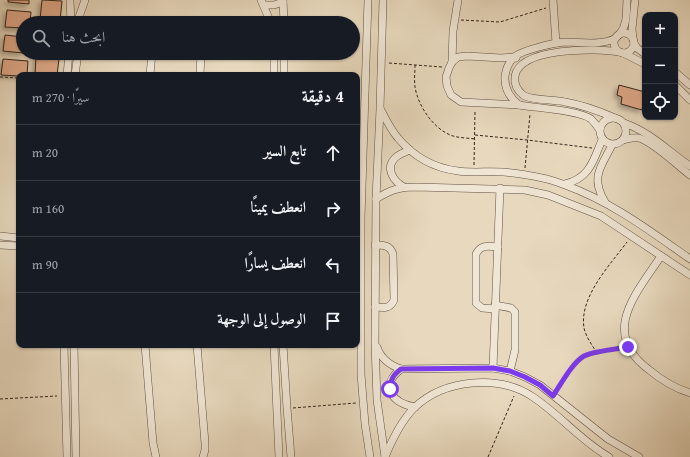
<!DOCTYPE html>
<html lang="ar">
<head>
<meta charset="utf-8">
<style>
  :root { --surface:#171b24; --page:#242831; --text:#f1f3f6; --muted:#9ea1a6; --line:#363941 }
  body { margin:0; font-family:"Gentium Book Plus",Amiri,serif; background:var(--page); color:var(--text); direction:rtl }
  .controls { position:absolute; right:12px; top:12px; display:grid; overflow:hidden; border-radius:8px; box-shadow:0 1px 3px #0004 }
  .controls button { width:36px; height:36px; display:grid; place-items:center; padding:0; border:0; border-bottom:1px solid var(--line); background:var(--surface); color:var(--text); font:20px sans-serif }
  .stop { position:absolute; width:12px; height:12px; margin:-9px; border:3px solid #7c3aed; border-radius:50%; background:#fff }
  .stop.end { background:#7c3aed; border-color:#fff; box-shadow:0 1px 4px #0008 }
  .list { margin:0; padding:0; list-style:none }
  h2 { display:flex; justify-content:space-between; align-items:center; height:52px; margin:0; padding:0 16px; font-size:17px }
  h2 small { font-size:13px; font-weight:400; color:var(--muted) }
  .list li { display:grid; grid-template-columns:26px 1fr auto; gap:12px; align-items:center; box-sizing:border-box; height:56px; padding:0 16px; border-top:1px solid var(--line) }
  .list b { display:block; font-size:15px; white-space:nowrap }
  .list em { font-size:13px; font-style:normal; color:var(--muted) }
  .icon { flex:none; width:22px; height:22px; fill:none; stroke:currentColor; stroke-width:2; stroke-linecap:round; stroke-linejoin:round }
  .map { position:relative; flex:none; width:690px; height:457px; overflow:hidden; direction:ltr }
  .search { position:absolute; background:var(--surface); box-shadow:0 1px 3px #0004; left:16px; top:16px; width:344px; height:44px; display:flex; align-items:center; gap:10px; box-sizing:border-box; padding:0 14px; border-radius:22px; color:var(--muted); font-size:15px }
  .panel { position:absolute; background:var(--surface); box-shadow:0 1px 3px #0004; left:16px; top:72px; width:344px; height:276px; border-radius:8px; direction:rtl }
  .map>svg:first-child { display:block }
  .building { fill:#e1ab8b; stroke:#32231a; filter:url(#shadow) }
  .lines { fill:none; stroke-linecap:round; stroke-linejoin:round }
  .minor-casing { stroke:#605043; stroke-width:8 }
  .path { stroke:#32231a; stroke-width:1; stroke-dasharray:3 2; stroke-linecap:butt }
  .minor { stroke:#f0e6d5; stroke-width:7 }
  .route { stroke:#7c3aed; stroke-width:5 }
</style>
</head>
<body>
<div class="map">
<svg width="690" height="457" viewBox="0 0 690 457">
  <defs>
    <filter id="shadow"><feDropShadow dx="-3" dy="3" stdDeviation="2" flood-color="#0004"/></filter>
  </defs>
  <rect width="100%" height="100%" fill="#e8d9be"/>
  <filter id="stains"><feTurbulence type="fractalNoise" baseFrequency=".005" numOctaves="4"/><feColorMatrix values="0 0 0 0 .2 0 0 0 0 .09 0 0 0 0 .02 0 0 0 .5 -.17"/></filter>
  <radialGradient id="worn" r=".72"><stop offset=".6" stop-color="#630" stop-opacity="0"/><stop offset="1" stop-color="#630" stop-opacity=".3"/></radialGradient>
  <g class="building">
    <path d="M8,0H29V4L8,2Z"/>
    <path d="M42,0L62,1L60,21L40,20Z"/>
    <path d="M7,10L31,12L30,23H23V28L5,27Z"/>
    <path d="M5,35L23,37V53L3,51Z"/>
    <path d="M36,57L59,59L57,75H35Z"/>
    <path d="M3,59L28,61L27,75H19V76L1,75Z"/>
    <path d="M619,85L645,92L642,110L621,104L622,97L617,95Z"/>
  </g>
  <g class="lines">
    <defs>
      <g id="minor">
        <path d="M70,0L71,23"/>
        <path d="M261,0L271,23"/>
        <path d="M283,0L284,23"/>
        <path d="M368,0L361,218V374L365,424L370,457"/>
        <path d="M383,0L380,109L376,199L375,343L377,400L385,457"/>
        <path d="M553,0L556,43"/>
        <path d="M264,5H274L283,2"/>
        <path d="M79,23V17L85,0"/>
        <circle cx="624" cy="43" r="10"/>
        <path d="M619,35C628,25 626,12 627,0"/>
        <path d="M633,39L632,29L635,0"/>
        <path d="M634,43L637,48L645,54"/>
        <path d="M623,53L645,64"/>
        <path d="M516,58L515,57L501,58L467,56L458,57L452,62L449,68L446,77L447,86L451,95L461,102L520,105"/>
        <path d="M452,62L453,31L458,0"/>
        <path d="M675,72L690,85"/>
        <path d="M67,75L69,53"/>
        <path d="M75,75L78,53"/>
        <path d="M150,75L152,53"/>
        <path d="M200,75L201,53"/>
        <path d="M274,75V53"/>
        <path d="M284,75V53"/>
        <path d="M675,85L690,100"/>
        <path d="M381,110C386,120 391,130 398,138C413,156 434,168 458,171C473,173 488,171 503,172C524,174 546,177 565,185C612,202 650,231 690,259"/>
        <circle cx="613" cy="131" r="13"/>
        <path d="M615,118C599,111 583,105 565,102C554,99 532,101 523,95C517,90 514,83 515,76C520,47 597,48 619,52"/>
        <path d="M624,123C650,132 668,151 690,166"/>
        <path d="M599,129C597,126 594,122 591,119C579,110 536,108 519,105C510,98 504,89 505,76C506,69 509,62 514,57C523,50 553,43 564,42C581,42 601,46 616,38"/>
        <path d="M623,140C628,139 633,137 639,138C653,142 677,165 690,175"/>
        <path d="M565,184C590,178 593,161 602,140"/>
        <path d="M404,187C393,181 385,168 395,158C399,154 405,152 410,150"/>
        <path d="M376,199C390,190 399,187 416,187L525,190L548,195L601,216L690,275"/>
        <path d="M605,202C590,177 601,167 612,145"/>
        <path d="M0,236L19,238"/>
        <path d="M0,245L19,246"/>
        <path d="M661,256C636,294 600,332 648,369C660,379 674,388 690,393"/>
        <path d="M495,305L511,308L515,312V350L510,371"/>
        <path d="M375,307C384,308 390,309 394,300L393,254C390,245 383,245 375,245"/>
        <path d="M495,309L482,308L476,303V254C481,244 489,246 498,247"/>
        <path d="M64,345L67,457"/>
        <path d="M74,345L76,457"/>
        <path d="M145,345L153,443L156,457"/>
        <path d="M197,345L205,443V450L203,457"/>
        <path d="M274,345L279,457"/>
        <path d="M283,345L287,408L291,457"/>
        <path d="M377,347C381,359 389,365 401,369L493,368L510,371L525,377L540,385L608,439L639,457"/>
        <path d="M493,368L500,188"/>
        <path d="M401,369C379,386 392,403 415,407"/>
        <path d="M385,457C392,440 401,421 414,408C444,379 499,374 533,397C560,415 581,441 609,457"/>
      </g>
    </defs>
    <use href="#minor" class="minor-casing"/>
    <g class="path">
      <path d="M86,19L98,23"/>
      <path d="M461,20L500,22L546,8"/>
      <path d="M389,63L442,67"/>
      <path d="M415,65C415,72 414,80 415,87C418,106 434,130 453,136C460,138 468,138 475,139"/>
      <path d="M292,74L301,75"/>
      <path d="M0,77L19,78"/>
      <path d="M475,135L527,140L592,148"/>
      <path d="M474,165L475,110"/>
      <path d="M525,168L530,114"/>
      <path d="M597,353C592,345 586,337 584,328C579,297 610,265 627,242"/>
      <path d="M557,389C566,377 575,358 589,354C599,351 611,350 621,348"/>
      <path d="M0,399L57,396"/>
      <path d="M293,408L356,403"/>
      <path d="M488,457L514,396"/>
    </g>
    <use href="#minor" class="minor"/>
  </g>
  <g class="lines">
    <path class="route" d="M390,389C391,379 393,375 401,369L493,368L510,371L525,377L540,385L553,396C561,384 572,363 584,356C594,351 616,349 628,347"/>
  </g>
  <rect width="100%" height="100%" filter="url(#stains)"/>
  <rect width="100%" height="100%" fill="url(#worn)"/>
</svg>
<div class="controls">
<button>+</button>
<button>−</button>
<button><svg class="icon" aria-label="locate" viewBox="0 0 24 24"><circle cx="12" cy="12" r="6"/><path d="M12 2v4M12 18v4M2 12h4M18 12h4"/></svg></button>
</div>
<div class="stop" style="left:390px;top:389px"></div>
<div class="stop end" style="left:628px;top:347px"></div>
<div class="search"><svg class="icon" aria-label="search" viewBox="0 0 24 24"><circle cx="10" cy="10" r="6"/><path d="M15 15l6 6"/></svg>ابحث هنا</div>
<section class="panel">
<h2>4 دقيقة<small>سيرًا · 270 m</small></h2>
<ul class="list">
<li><svg class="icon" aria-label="ahead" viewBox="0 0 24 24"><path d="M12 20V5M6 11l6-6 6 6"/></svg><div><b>تابع السير</b></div><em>20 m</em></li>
<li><svg class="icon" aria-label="right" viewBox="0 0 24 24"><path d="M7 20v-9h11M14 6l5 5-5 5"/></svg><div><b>انعطف يمينًا</b></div><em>160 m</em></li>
<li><svg class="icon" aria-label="left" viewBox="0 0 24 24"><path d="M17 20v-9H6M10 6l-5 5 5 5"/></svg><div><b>انعطف يسارًا</b></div><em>90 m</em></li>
<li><svg class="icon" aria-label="arrive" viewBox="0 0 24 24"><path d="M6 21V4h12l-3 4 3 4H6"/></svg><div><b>الوصول إلى الوجهة</b></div></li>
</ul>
</section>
</div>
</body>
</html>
